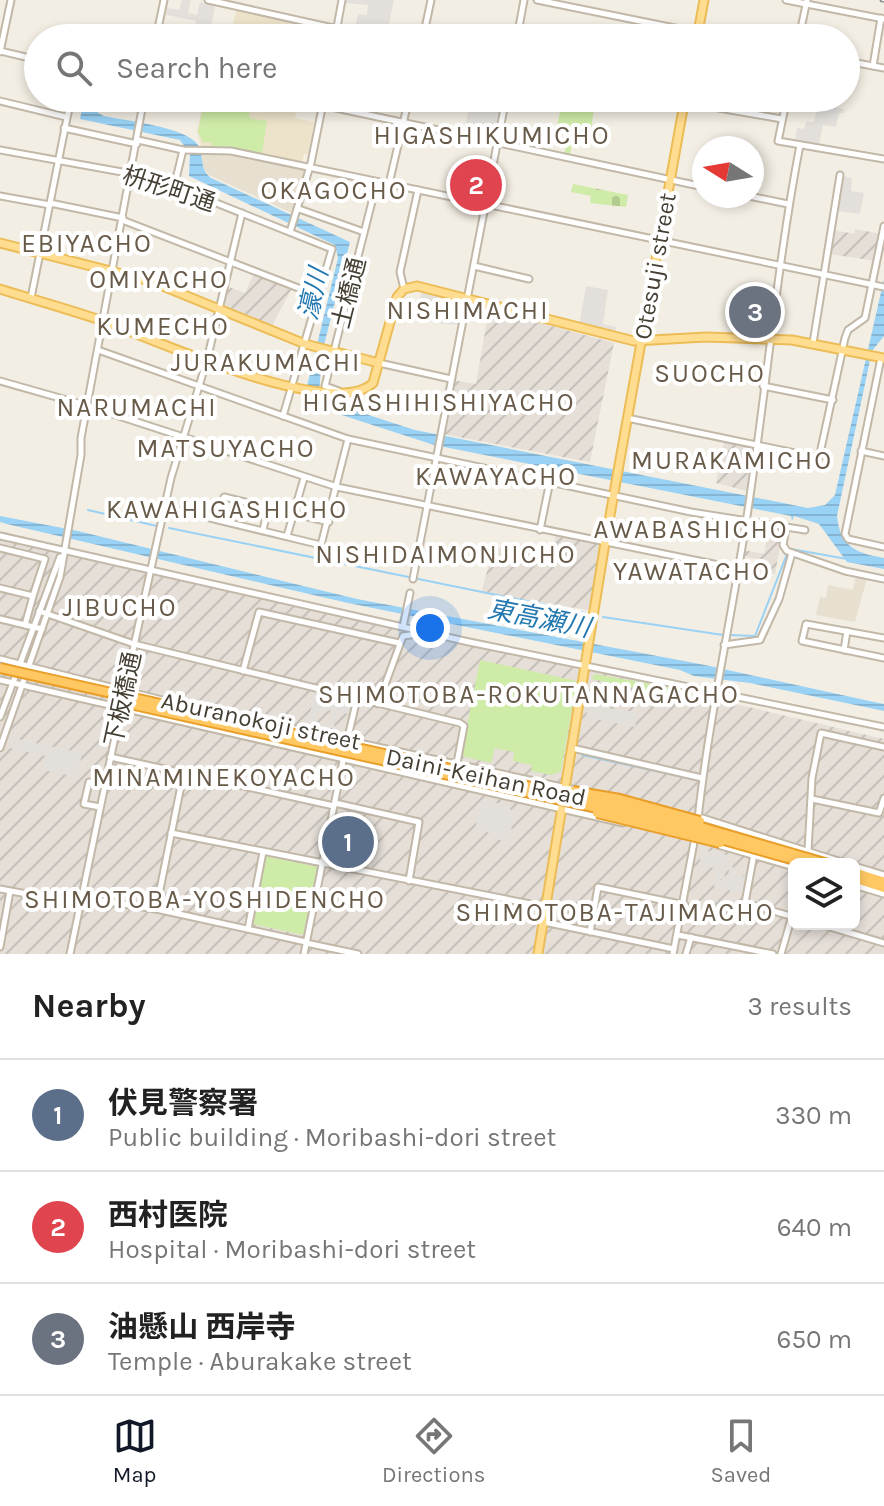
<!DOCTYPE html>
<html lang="en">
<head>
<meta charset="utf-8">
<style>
  :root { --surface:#fff; --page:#f2f2f2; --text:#222; --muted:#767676; --line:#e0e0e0; --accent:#111827 }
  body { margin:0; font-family:Karla,"Noto Sans JP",sans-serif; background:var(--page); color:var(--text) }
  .controls { position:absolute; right:24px; bottom:24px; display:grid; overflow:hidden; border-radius:12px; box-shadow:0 4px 12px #0003 }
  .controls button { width:72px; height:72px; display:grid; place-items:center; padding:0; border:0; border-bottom:2px solid var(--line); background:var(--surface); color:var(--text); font:40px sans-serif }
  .compass { position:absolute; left:692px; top:136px; width:72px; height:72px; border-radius:50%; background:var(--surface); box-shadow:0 4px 12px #0003; rotate:281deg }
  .you { position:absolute; left:430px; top:628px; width:28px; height:28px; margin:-20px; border:6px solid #fff; border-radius:50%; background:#1a73e8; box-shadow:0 0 0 12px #1a73e833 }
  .badge { display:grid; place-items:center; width:52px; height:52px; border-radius:50%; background:var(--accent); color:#fff; font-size:26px; font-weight:700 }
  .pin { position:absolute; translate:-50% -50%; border:4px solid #fff; box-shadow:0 2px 8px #0006 }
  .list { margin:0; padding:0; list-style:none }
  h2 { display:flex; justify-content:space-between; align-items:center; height:104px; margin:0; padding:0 32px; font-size:34px }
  h2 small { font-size:26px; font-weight:400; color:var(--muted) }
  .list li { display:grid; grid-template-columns:52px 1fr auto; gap:24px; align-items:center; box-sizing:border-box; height:112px; padding:0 32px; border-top:2px solid var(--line) }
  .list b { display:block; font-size:30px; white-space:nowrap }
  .list p { margin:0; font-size:26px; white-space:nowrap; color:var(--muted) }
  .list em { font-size:26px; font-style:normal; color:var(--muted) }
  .icon { flex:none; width:44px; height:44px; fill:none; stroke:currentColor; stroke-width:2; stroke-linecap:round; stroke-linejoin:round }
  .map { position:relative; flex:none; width:884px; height:954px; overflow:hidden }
  .search { position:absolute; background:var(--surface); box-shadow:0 4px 12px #0003; left:24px; right:24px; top:24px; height:88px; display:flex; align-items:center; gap:20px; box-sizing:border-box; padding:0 28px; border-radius:44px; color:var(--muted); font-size:30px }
  .sheet { height:440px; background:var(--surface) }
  nav { display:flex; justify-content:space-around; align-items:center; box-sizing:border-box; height:112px; border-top:2px solid var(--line); background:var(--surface); font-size:22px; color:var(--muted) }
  nav a { display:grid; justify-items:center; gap:4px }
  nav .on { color:var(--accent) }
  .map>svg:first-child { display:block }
  .residential { fill:#e7e0d0 }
  .industrial { fill:url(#industrial-furrows); fill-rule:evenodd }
  .education { fill:#ede3cb }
  .green { fill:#ceeba8 }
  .cemetery { fill:url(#cemetery-stones) }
  .parking { fill:#e3e0dc }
  .water { fill:url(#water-rules) }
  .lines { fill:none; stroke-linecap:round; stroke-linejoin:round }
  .stream { stroke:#99d2f5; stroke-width:2 }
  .minor-casing { stroke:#c2b8a8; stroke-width:9 }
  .major-casing { stroke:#ecbd57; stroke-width:11 }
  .highway-casing { stroke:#e99e27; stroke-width:12 }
  .minor { stroke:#fff; stroke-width:5 }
  .major { stroke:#ffdd90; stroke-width:7 }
  .highway { stroke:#ffc862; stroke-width:8 }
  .rail-casing { stroke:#949494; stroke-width:5 }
  .rail { stroke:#fff; stroke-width:2; stroke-dasharray:6; stroke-linecap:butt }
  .highway-bridge-casing { stroke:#e99e27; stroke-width:12; stroke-linecap:butt }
  .highway-bridge { stroke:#ffc862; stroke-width:8 }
  .labels { text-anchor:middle; stroke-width:8; stroke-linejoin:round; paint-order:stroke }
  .street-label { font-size:24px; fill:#453e33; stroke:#fff }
  .neighbourhood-label { font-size:26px; letter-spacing:2px; fill:#695b49; stroke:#fff }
  .water-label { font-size:26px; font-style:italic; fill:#2378b0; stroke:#fff }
</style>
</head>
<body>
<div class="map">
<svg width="884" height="954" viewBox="0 0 884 954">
  <defs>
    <pattern id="industrial-furrows" width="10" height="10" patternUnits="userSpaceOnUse" patternTransform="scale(2)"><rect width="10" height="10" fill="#e5dfd8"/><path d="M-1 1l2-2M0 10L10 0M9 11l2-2" fill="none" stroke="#c6c0ba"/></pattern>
    <pattern id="cemetery-stones" width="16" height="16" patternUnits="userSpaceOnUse" patternTransform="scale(2)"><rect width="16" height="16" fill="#ceeba8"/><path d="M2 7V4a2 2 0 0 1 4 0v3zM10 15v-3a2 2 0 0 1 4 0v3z" fill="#b2cb91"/></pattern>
    <pattern id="water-rules" width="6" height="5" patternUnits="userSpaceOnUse" patternTransform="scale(2)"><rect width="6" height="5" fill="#99d2f5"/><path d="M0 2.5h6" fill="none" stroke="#85b5d2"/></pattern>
  </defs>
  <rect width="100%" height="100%" fill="#f3eee3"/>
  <g class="residential">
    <path d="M202,153H232L304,169L306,171L294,214L209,175L202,166Z"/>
    <path d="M856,576L867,578L855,622L816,615L820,597L826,598L828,585L853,590Z"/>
  </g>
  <g class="industrial">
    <path d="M855,229L881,234L876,261L829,254L834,230L854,234Z"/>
    <path d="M254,273L292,288L271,328L222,304L226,286L245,293Z"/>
    <path d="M489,309L614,343L590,462L443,434L453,380L476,384Z"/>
    <path d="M724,441L753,447L747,491L716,483Z"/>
    <path d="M769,526L783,529L775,574L761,572L763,560L742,556L743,550L764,554Z"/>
    <path d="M0,531L884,739V954H0ZM794,864H854V924H794Z"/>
    <path d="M556,534L600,544L589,610L481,593L494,547L551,558Z"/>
  </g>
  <g class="education">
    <path d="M236,10L312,26L309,38H230Z"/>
    <path d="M216,98L298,100L295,118L314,122L308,154H304L302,164L202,148L197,132L203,102L214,104Z"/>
  </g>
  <g class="green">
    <path d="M595,98L590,140L574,137L569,157L564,156L568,134L556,131L562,103L592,109Z"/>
    <path d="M204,102L249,111V118L267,121L262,154L211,148V142H203L198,132Z"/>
    <path d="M480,660L577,681L561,771L552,775L531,771L532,765L513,761L514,752L495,748L491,763L461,756Z"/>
    <path d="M594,674L692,691L691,700L592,679Z"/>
    <path d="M266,856L318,867L303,935L253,924Z"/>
  </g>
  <path class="cemetery" d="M573,184L628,195L626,207L590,203L591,196L571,192Z"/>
  <g class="parking">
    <path d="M182,0H191L188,13L197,15L200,2L215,6L209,38H193L196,21L166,15L167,8L179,10Z"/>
    <path d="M345,0H394L386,37L367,33L363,31L364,26L356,24L358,14L367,15L368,5L344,3Z"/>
    <path d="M818,104L844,109L843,113H839L836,127L823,125L819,145L795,140L797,128L804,129L806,121L814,122Z"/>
    <path d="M479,107L499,111L493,138L464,132L469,108Z"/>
    <path d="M842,176L852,178L851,191L864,193L860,214L837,211Z"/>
    <path d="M586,286L608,290L603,324L616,327L615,333L579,326Z"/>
    <path d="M422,292L441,296L439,306L447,308L446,315L460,318L458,325L436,323L437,318L415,314Z"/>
    <path d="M315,691L349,699L352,703L350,714L337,712L334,725L337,729L329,728L333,710L318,712L315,724L308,723Z"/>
    <path d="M588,706L638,712L635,727L586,717Z"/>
    <path d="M12,738L82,753L77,777L44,770L46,756L9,748Z"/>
    <path d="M481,800L507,805L514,814L509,842L496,839L497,834L475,830Z"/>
    <path d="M702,850L728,855L724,878L720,880L727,881L730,866L733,867L732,874L744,876L747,862L750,863L742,893L714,887L717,869L699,865Z"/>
  </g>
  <g class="water">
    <path d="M84,98H93L98,113L104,116C127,121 186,127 198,145C205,157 198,167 211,178L350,242L322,353L319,394L325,401L415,430L808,508L825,505L835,495L884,279V336L872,351L837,516C840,547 856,553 884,558V569L847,562L819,524L794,516L792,521L791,516L434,445L314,406L307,399V386L338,258L335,245L189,176L190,154L180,140L80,119Z"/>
    <path d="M0,516L78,531L357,599L705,665L874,702L884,704V711L750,683L694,676L680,670L348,603L7,524L0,522Z"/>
  </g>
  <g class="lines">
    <g class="stream">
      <path d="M88,510L157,526"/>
      <path d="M169,528L585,613"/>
      <path d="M791,549L847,559"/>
      <path d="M603,617L723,635"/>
      <path d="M730,635L755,636L787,554"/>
      <path d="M582,755L697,780"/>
    </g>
    <defs>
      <g id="minor">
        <path d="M208,0L378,38"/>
        <path d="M537,0L724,38"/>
        <path d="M786,0L884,19"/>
        <path d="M156,38L164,0"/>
        <path d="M335,38L342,0"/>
        <path d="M423,38L431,0"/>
        <path d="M517,38L524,0"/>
        <path d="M799,38L807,0"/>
        <path d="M0,51L38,60"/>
        <path d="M0,52L11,0"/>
        <path d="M846,61L884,68"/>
        <path d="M873,66L881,18"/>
        <path d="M662,98L782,119"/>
        <path d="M787,98L778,141L884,159"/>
        <path d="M0,101L66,117"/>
        <path d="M322,105L704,187"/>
        <path d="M64,128L137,144"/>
        <path d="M138,140L183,150L231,151L884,287"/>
        <path d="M0,150L133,174L176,187L332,249L283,416"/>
        <path d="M389,184L409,98"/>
        <path d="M174,187L183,150"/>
        <path d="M0,196L50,205"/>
        <path d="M749,196L788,204"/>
        <path d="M50,203L123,218"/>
        <path d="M299,209L364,232"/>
        <path d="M122,220L319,296"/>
        <path d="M290,232L311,163L324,98"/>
        <path d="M474,266L529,279"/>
        <path d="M404,289L400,272L418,190"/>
        <path d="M31,298L71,98"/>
        <path d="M813,343L840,175"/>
        <path d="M98,350L348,439L691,512L805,530"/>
        <path d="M881,358L845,534L848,539L884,547"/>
        <path d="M379,363L451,379"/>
        <path d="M0,381L88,406L337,487L738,569"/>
        <path d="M763,386L833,400"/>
        <path d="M339,391L325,386L377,182"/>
        <path d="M627,418L819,458L845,338L848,330L865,318L884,226"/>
        <path d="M861,451L884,456"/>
        <path d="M164,507L321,545L348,439"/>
        <path d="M219,520L224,497L329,522"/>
        <path d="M786,527L783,545L787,551L845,571L884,579"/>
        <path d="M263,530L268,508"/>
        <path d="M540,530L550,481"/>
        <path d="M0,536L469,642L884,727"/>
        <path d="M287,536L304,478"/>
        <path d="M0,548L45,559L33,596"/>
        <path d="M413,579L506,98"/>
        <path d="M0,588L33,596L25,625"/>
        <path d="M39,611L134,644L460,723L464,726L457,763"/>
        <path d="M0,619L42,629"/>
        <path d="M403,627L410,593"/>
        <path d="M884,638L806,624L802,641L884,658"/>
        <path d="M724,645L760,640L779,599L792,553"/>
        <path d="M844,650L847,631"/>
        <path d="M0,659L170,702"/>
        <path d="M243,671L259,612L399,643"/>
        <path d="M0,680L623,823"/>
        <path d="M124,691L171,478L207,360L242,213"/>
        <path d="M378,704L403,636L425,633"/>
        <path d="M203,709L576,790"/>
        <path d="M0,717L60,557"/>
        <path d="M347,741L357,699"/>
        <path d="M0,748L60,577L81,455V438L144,98"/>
        <path d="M572,748L702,778"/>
        <path d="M110,757L334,806"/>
        <path d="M812,799L879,813L884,798"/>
        <path d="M335,803L419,822L409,881"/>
        <path d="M100,807L84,804L89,782L104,785"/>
        <path d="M699,817L848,864"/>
        <path d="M698,819C710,708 736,599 751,489C768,374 778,259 800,145"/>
        <path d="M171,833L546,907"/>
        <path d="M718,845L794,867"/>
        <path d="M808,851L812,778L821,733L884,747"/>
        <path d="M754,854L745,903L794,917"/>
        <path d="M854,866L884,875"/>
        <path d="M854,885L884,894"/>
        <path d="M0,889L80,904"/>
        <path d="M81,898L156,909L306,942"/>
        <path d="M156,909L184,771"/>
        <path d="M544,922L674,949"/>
        <path d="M820,924L884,943"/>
        <path d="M248,929L263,852"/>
        <path d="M590,932L598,887L685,905"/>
        <path d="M678,935L773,954"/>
        <path d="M306,943L358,954"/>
        <path d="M0,947L10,891"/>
        <path d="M70,954L121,708"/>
        <path d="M304,954L345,751"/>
        <path d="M673,954L695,837"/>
        <path d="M686,954L691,937"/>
        <path d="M781,954L794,909"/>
      </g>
      <g id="major">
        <path d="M697,38L704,0"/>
        <path d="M0,243L150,281L305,344L379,363"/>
        <path d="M0,289C35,300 71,310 106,322C155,340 333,421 373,383L397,297L404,289L417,286L634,341L706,337L792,340L884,358"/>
        <path d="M538,954L605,543L685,98"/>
      </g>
      <g id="highway">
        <path d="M854,872L884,882"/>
        <path d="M854,878L884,888"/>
      </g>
    </defs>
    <use href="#minor" class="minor-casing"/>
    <use href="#major" class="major-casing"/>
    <use href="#highway" class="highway-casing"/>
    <use href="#minor" class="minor"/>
    <use href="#major" class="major"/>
    <use href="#highway" class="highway"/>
    <defs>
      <path id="rail" d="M882,0H884"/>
    </defs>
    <use href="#rail" class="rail-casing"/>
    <use href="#rail" class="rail"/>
    <defs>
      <g id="highway-bridge">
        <path d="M0,668L670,818L828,864"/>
        <path d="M121,702L660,822L809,864"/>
        <path d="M573,791L620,799L700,821"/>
        <path d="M597,813L720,843"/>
      </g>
    </defs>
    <use href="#highway-bridge" class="highway-bridge-casing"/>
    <use href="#highway-bridge" class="highway-bridge"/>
  </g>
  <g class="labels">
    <g class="street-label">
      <text transform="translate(169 189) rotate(18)" y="8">枡形町通</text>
      <text transform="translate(655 266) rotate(-80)" y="8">Otesuji street</text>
      <text transform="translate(349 293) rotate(-76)" y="8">土橋通</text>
      <text transform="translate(123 699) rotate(-78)" y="8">下板橋通</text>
      <text transform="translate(261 721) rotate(12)" y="8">Aburanokoji street</text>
      <text transform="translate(486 777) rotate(12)" y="8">Daini-Keihan Road</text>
    </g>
    <g class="neighbourhood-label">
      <text x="492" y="144">HIGASHIKUMICHO</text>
      <text x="334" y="199">OKAGOCHO</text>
      <text x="87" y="252">EBIYACHO</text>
      <text x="159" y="288">OMIYACHO</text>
      <text x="468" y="319">NISHIMACHI</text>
      <text x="163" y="335">KUMECHO</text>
      <text x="266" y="371">JURAKUMACHI</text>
      <text x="710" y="382">SUOCHO</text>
      <text x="439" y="411">HIGASHIHISHIYACHO</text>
      <text x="137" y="416">NARUMACHI</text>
      <text x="226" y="457">MATSUYACHO</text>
      <text x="732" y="469">MURAKAMICHO</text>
      <text x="496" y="485">KAWAYACHO</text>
      <text x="227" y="518">KAWAHIGASHICHO</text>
      <text x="691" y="538">AWABASHICHO</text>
      <text x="446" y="563">NISHIDAIMONJICHO</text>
      <text x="692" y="580">YAWATACHO</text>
      <text x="120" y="616">JIBUCHO</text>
      <text x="529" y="703">SHIMOTOBA-ROKUTANNAGACHO</text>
      <text x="224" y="786">MINAMINEKOYACHO</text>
      <text x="205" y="908">SHIMOTOBA-YOSHIDENCHO</text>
      <text x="615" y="921">SHIMOTOBA-TAJIMACHO</text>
    </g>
    <g class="water-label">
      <text transform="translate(313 294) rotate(-77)" y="9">濠川</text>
      <text transform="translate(539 618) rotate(11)" y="9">東高瀬川</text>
    </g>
  </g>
</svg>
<div class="controls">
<button><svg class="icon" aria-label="layers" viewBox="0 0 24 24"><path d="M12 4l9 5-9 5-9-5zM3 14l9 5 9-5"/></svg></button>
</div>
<svg class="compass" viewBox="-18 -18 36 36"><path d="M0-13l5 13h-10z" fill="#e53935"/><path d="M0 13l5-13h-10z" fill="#767676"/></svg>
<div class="you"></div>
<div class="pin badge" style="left:348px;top:842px;background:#5c6f8a">1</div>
<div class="pin badge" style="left:476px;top:185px;background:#e0444e">2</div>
<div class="pin badge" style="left:755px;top:312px;background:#6b7280">3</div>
<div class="search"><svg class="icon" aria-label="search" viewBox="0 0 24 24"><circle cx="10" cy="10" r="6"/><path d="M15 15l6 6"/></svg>Search here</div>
</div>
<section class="sheet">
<h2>Nearby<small>3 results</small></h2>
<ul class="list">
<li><span class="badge" style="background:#5c6f8a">1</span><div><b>伏見警察署</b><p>Public building · Moribashi-dori street</p></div><em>330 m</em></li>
<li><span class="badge" style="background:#e0444e">2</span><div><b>西村医院</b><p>Hospital · Moribashi-dori street</p></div><em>640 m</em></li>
<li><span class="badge" style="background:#6b7280">3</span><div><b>油懸山 西岸寺</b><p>Temple · Aburakake street</p></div><em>650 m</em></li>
</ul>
</section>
<nav>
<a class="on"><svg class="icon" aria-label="map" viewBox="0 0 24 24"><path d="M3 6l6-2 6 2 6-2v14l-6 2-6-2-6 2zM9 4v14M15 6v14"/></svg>Map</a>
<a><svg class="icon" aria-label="directions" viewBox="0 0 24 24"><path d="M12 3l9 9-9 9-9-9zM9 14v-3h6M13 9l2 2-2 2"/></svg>Directions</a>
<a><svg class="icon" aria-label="saved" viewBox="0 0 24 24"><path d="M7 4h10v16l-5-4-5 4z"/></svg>Saved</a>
</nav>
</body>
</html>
